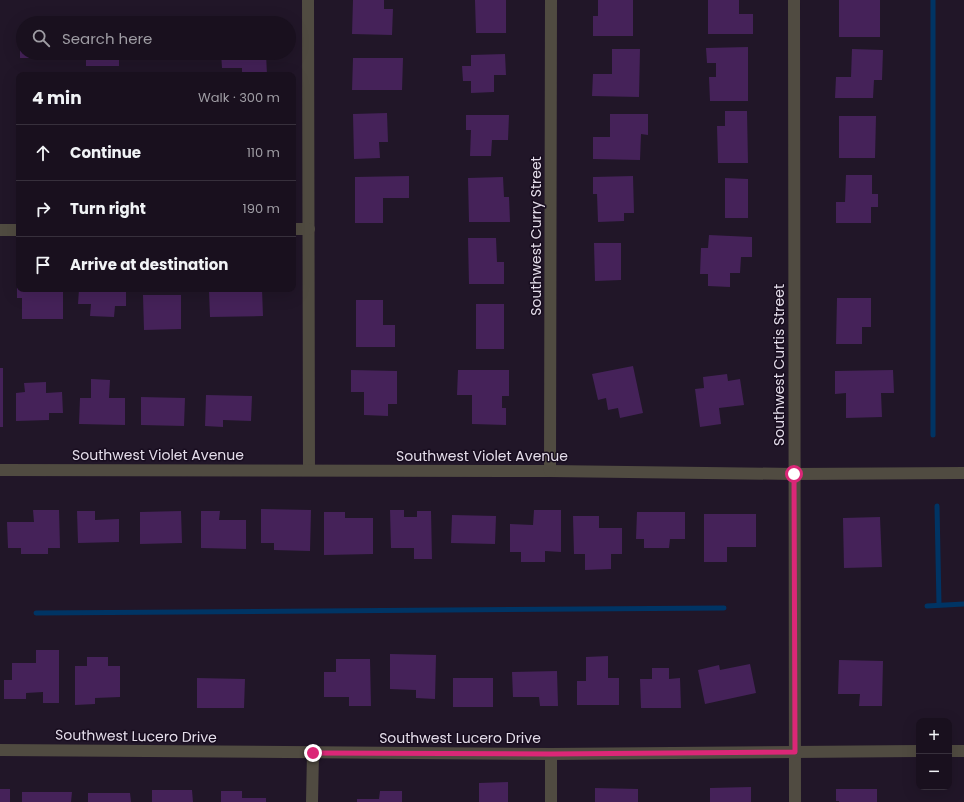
<!DOCTYPE html>
<html lang="en">
<head>
<meta charset="utf-8">
<style>
  :root { --surface:#19101e; --page:#221927; --text:#f1f3f6; --muted:#9f9da4; --line:#37303c }
  body { margin:0; font-family:Poppins,sans-serif; background:var(--page); color:var(--text) }
  .controls { position:absolute; right:12px; bottom:12px; display:grid; overflow:hidden; border-radius:8px; box-shadow:0 4px 16px #0002 }
  .controls button { width:36px; height:36px; display:grid; place-items:center; padding:0; border:0; border-bottom:1px solid var(--line); background:var(--surface); color:var(--text); font:20px sans-serif }
  .stop { position:absolute; width:12px; height:12px; margin:-9px; border:3px solid #db2777; border-radius:50%; background:#fff }
  .stop.end { background:#db2777; border-color:#fff; box-shadow:0 1px 4px #0008 }
  .list { margin:0; padding:0; list-style:none }
  h2 { display:flex; justify-content:space-between; align-items:center; height:52px; margin:0; padding:0 16px; font-size:17px }
  h2 small { font-size:13px; font-weight:400; color:var(--muted) }
  .list li { display:grid; grid-template-columns:26px 1fr auto; gap:12px; align-items:center; box-sizing:border-box; height:56px; padding:0 16px; border-top:1px solid var(--line) }
  .list b { display:block; font-size:15px; white-space:nowrap }
  .list em { font-size:13px; font-style:normal; color:var(--muted) }
  .icon { flex:none; width:22px; height:22px; fill:none; stroke:currentColor; stroke-width:2; stroke-linecap:round; stroke-linejoin:round }
  .map { position:relative; flex:none; width:964px; height:802px; overflow:hidden }
  .search { position:absolute; background:var(--surface); box-shadow:0 4px 16px #0002; left:16px; top:16px; width:280px; height:44px; display:flex; align-items:center; gap:10px; box-sizing:border-box; padding:0 14px; border-radius:22px; color:var(--muted); font-size:15px }
  .panel { position:absolute; background:var(--surface); box-shadow:0 4px 16px #0002; left:16px; top:72px; width:280px; height:220px; border-radius:8px }
  .map>svg:first-child { display:block }
  .lines { fill:none; stroke-linecap:round; stroke-linejoin:round }
  .stream { stroke:#003464; stroke-width:5 }
  .building { fill:#452259 }
  .minor { stroke:#504b41; stroke-width:12 }
  .route { stroke:#db2777; stroke-width:5 }
  .labels { text-anchor:middle; stroke-width:3; stroke-linejoin:round; paint-order:stroke }
  .street-label { font-size:14px; fill:#e4ddea; stroke:#180d1f }
</style>
</head>
<body>
<div class="map">
<svg width="964" height="802" viewBox="0 0 964 802">
  <rect width="100%" height="100%" fill="#211628"/>
  <g class="lines">
    <g class="stream">
      <path d="M933,0V435"/>
      <path d="M937,506L939,605"/>
      <path d="M927,606L964,604"/>
      <path d="M36,613L724,608"/>
    </g>
  </g>
  <g class="building">
    <path d="M353,0H384V9H393L392,35L352,34Z"/>
    <path d="M475,0H506V33H476Z"/>
    <path d="M598,0H633V36H593V16H598Z"/>
    <path d="M708,0H739V14H753V34H708Z"/>
    <rect x="839" y="0" width="41" height="37"/>
    <path d="M20,31H23V53H60V58H20Z"/>
    <path d="M748,47V101H710L709,77H716V63H707L706,48Z"/>
    <path d="M612,49H640L639,97L592,96L593,74H612Z"/>
    <path d="M852,49L883,50L882,80H874L873,98H835L836,77H851Z"/>
    <rect x="86" y="53" width="33" height="13"/>
    <path d="M221,53H266L267,75H242V68H222Z"/>
    <path d="M505,54L506,75H494V92L471,93V81H463L462,66H471V55Z"/>
    <path d="M353,58H403L402,90H352Z"/>
    <path d="M725,111H747L748,163H718L717,126H725Z"/>
    <path d="M387,113L388,142H379L380,158L354,159L353,114Z"/>
    <path d="M610,114H648V135L641,134L640,160L593,159V137H610Z"/>
    <path d="M466,115H509L508,140H492L491,156H470L471,130H466Z"/>
    <path d="M839,116H876L875,158H839Z"/>
    <path d="M846,175H872V194H878V207H871V223H836V202H845Z"/>
    <path d="M409,176V198H383V223H355V177Z"/>
    <path d="M633,176L634,213H624V221L598,222L597,194H593V177Z"/>
    <path d="M503,177L504,197H509L510,222H469L468,178Z"/>
    <path d="M725,178L748,179V218H725Z"/>
    <path d="M709,235L752,237V257H741L740,273H730V287L708,286V274H700L701,248H708Z"/>
    <path d="M468,238H496L497,262H504V284H469Z"/>
    <path d="M594,243H621V280L595,281Z"/>
    <path d="M17,276H19V289H63V319H22V298H17Z"/>
    <path d="M79,289H126V306H115L114,317L90,316L91,304H78Z"/>
    <path d="M224,289H262L263,316L210,317L209,291H224Z"/>
    <path d="M143,295H181V329L144,330Z"/>
    <path d="M837,298H871V327H862V344H836Z"/>
    <path d="M356,300H383V325H395V347H356Z"/>
    <rect x="476" y="304" width="28" height="45"/>
    <path d="M633,366L643,413L620,418L618,408L608,410L606,398L598,400L592,374Z"/>
    <rect x="0" y="368" width="3" height="59"/>
    <path d="M351,370L397,371V404H388V416L364,415V392H351Z"/>
    <path d="M458,370H509V396H502V408H506V425L472,424V395H457Z"/>
    <path d="M893,370L894,393H881L882,417L846,418V393L835,394V371Z"/>
    <path d="M727,374L728,381L740,379L744,405L719,408L721,424L700,427L695,389L704,388L703,377Z"/>
    <path d="M91,379L110,380L109,398H125V425L79,424L80,398H91Z"/>
    <path d="M46,382V393L62,392L63,413H49V420L16,421V393L25,392L24,383Z"/>
    <path d="M206,395L252,396L251,421L223,420V427L205,426Z"/>
    <path d="M141,397L185,398L184,426L141,425Z"/>
    <path d="M261,509L311,510L310,551L274,550V543H261Z"/>
    <path d="M33,510H59L60,548H48V554H21V548H8L7,522H34Z"/>
    <path d="M390,510H404V517H417V511H431L432,559H414V548H391Z"/>
    <path d="M534,510H561V552L545,551V562H521V552H510V524L533,525Z"/>
    <path d="M77,511H95V520L119,519V542L78,543Z"/>
    <path d="M181,511L182,543L140,544V512Z"/>
    <path d="M201,511H220L219,520H246V549L201,548Z"/>
    <path d="M324,512H345V518H373V554L324,555Z"/>
    <path d="M637,512H685V539H670L669,548H644V539H636Z"/>
    <path d="M704,514H756V547H727V562H704Z"/>
    <path d="M452,515L496,516L495,544L451,543Z"/>
    <path d="M573,516H599V528H622V554H611V569L585,570V554H574Z"/>
    <path d="M880,517L882,567L844,568L843,518Z"/>
    <path d="M36,650H59V703H43V692L26,693V699H4V680H12V663H36Z"/>
    <path d="M390,654L436,655L435,699L416,698V690L390,689Z"/>
    <path d="M608,656V678H619V705H577V681H586V657Z"/>
    <path d="M87,657H108V666H120V697L95,698V704L75,705V666H87Z"/>
    <path d="M336,659H370L371,706H349V697H324V672H336Z"/>
    <path d="M839,660L883,661L882,706H859L860,694H838Z"/>
    <path d="M750,664L756,693L705,704L698,670L719,665L720,670Z"/>
    <path d="M652,668H669V679L680,678L681,708H641L640,679H652Z"/>
    <path d="M557,671L558,706H540L539,697H513L512,672Z"/>
    <path d="M197,678L245,679L244,708H197Z"/>
    <rect x="453" y="678" width="40" height="29"/>
    <path d="M508,782V802H479V783Z"/>
    <path d="M751,787V802H710V788Z"/>
    <path d="M595,788L638,789V802H595Z"/>
    <rect x="0" y="789" width="10" height="13"/>
    <path d="M836,789H877V802H839V801H836Z"/>
    <path d="M152,790H192L193,802H152Z"/>
    <path d="M221,791H242V798H266V802H221Z"/>
    <path d="M380,791H402V802H357V799H379Z"/>
    <path d="M22,792H72L71,802H22Z"/>
    <path d="M88,793H130L131,802H88Z"/>
  </g>
  <g class="lines">
    <g class="minor">
      <path d="M308,0L309,470"/>
      <path d="M794,0L795,802"/>
      <path d="M293,229H309"/>
      <path d="M0,230H19"/>
      <path d="M0,470L550,471L794,474L964,473"/>
      <path d="M550,471L551,0"/>
      <path d="M0,750L551,754L919,751"/>
      <path d="M949,751H964"/>
      <path d="M551,754V802"/>
      <path d="M312,802L313,753"/>
    </g>
  </g>
  <g class="lines">
    <path class="route" d="M313,753L551,754L795,752L794,474"/>
  </g>
  <g class="labels">
    <g class="street-label">
      <text transform="translate(536 236) rotate(-90)" y="5">Southwest Curry Street</text>
      <text transform="translate(779 365) rotate(-90)" y="5">Southwest Curtis Street</text>
      <text x="158" y="460">Southwest Violet Avenue</text>
      <text x="482" y="461">Southwest Violet Avenue</text>
      <text transform="translate(136 736) rotate(1)" y="5">Southwest Lucero Drive</text>
      <text x="460" y="743">Southwest Lucero Drive</text>
    </g>
  </g>
</svg>
<div class="controls">
<button>+</button>
<button>−</button>
</div>
<div class="stop" style="left:794px;top:474px"></div>
<div class="stop end" style="left:313px;top:753px"></div>
<div class="search"><svg class="icon" aria-label="search" viewBox="0 0 24 24"><circle cx="10" cy="10" r="6"/><path d="M15 15l6 6"/></svg>Search here</div>
<section class="panel">
<h2>4 min<small>Walk · 300 m</small></h2>
<ul class="list">
<li><svg class="icon" aria-label="ahead" viewBox="0 0 24 24"><path d="M12 20V5M6 11l6-6 6 6"/></svg><div><b>Continue</b></div><em>110 m</em></li>
<li><svg class="icon" aria-label="right" viewBox="0 0 24 24"><path d="M7 20v-9h11M14 6l5 5-5 5"/></svg><div><b>Turn right</b></div><em>190 m</em></li>
<li><svg class="icon" aria-label="arrive" viewBox="0 0 24 24"><path d="M6 21V4h12l-3 4 3 4H6"/></svg><div><b>Arrive at destination</b></div></li>
</ul>
</section>
</div>
</body>
</html>
